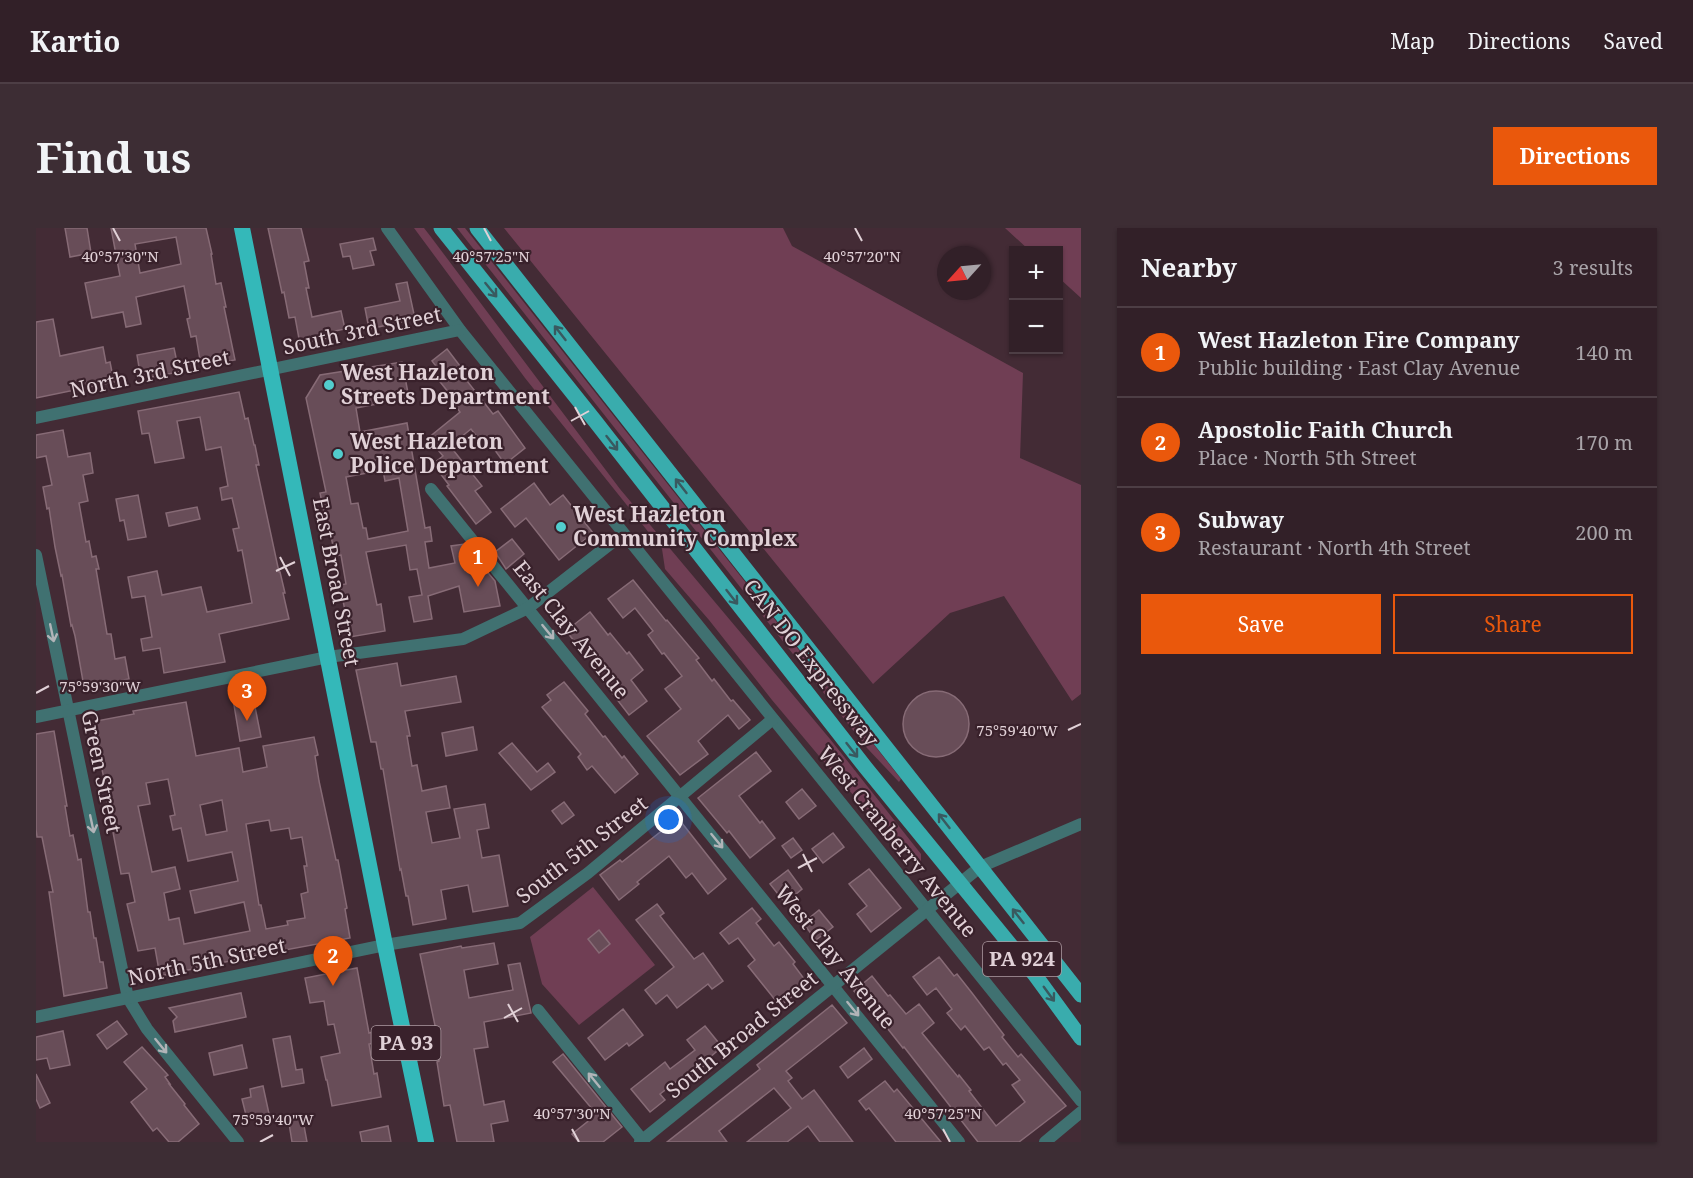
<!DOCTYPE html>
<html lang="en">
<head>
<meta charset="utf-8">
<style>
  :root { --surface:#322028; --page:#3d2d34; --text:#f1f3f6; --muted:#a8a3a8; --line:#4d3e45; --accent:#ea580c }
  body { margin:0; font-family:"Noto Serif",serif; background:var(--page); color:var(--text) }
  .controls { position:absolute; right:18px; top:18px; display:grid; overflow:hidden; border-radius:0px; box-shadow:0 2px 4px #0004 }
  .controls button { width:54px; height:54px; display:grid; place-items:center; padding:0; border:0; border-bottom:2px solid var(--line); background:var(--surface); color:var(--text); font:30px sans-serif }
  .compass { position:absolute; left:901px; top:18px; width:54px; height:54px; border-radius:50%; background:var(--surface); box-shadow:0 2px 4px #0004; rotate:243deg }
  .you { position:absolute; left:633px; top:592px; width:21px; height:21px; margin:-15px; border:4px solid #fff; border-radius:50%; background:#1a73e8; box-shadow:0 0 0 9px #1a73e833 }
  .badge { display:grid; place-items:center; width:39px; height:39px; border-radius:50%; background:var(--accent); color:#fff; font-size:20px; font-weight:700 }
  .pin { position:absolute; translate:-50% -50px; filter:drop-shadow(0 2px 3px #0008) }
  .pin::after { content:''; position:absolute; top:32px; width:21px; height:18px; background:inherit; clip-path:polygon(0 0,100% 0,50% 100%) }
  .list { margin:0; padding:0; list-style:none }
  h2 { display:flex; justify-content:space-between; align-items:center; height:78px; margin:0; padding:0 24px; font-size:26px }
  h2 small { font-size:20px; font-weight:400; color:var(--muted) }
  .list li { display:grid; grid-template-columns:39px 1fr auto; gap:18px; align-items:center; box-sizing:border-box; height:90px; padding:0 24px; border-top:2px solid var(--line) }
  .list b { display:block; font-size:22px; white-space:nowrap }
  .list p { margin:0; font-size:20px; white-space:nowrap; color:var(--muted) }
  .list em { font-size:20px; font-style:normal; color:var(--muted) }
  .actions { display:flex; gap:12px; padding:18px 24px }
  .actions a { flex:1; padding:14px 0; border:2px solid var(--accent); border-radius:0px; text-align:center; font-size:21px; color:var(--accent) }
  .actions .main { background:var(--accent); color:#fff }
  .map { position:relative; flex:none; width:1045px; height:914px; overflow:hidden; border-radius:0px }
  header { display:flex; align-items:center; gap:36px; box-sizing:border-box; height:84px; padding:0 30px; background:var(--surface); border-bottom:2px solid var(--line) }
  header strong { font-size:28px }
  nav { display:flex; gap:33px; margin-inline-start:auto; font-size:21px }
  .intro { display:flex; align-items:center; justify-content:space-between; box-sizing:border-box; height:144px; padding:0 36px }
  h1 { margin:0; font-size:42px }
  .button { padding:15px 27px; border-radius:0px; background:var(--accent); color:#fff; font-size:21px; font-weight:700 }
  main { display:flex; gap:36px; padding:0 36px }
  aside { flex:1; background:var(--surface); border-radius:0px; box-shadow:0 2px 4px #0004 }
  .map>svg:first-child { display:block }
  .green { fill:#703e54 }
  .building { fill:#684d58; stroke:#876b76; stroke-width:1.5; fill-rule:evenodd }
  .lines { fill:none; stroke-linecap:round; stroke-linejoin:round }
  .minor { stroke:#407171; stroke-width:12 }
  .tertiary { stroke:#407171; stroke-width:12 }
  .primary { stroke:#39acad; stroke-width:15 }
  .trunk { stroke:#34b8b9; stroke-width:16 }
  .oneway { stroke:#39595f }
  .oneway2 { stroke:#b1b4b8 }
  .ticks { fill:none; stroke:#e1d1d7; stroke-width:2 }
  .poi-dot { fill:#52cdce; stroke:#39212b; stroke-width:2 }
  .labels { text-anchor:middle; stroke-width:4.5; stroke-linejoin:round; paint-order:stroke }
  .shield { fill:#39212b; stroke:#af9ca3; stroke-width:1.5 }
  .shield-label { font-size:20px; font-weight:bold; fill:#e1d1d7 }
  .street-label { font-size:21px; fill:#e1d1d7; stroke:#39212b }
  .poi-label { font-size:21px; font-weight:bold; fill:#e1d1d7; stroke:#39212b; text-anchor:start }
  .ticks-label { font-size:15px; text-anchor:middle; fill:#e1d1d7; stroke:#39212b; stroke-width:4.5; stroke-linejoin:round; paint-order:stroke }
</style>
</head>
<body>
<header>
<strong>Kartio</strong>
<nav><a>Map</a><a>Directions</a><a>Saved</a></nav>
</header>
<div class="intro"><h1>Find us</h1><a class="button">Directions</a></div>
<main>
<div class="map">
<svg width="1045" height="914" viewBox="0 0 1045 914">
  <rect width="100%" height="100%" fill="#432b35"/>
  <g class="green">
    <path d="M378,0H388L395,9L584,261L794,511L885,626V641L799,547L736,472L673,392L629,341L626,321L489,150Z"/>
    <path d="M421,0H429L865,551L863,554L831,520Z"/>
    <path d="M468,0H747L756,18L987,145L984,230L1045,257V466L1036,473L968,368L914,385L837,456Z"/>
    <path d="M969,0H1045V70L1023,50V22H993Z"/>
    <path d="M557,659L619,737L543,797L506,756L494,709Z"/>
  </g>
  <g class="building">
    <path d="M29,0H51L55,25L34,29Z"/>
    <path d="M75,0H170L176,26H175L180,56L185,55L190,79H188L199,132L165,138L160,108L155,109L151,91L154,90L148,58L100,69L105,96L90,99L87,84L56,90L49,55L84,48ZM140,9L145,36L104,45L99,16Z"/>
    <path d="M232,0H265L273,33L268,34L273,60H270L276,89L305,83L309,101L294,104L296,109L264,116L259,89L253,90L248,64L246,65Z"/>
    <path d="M337,10L340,22L334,23L338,37L317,41L314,28L307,29L304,16Z"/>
    <path d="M371,54L379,91L333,101L329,80L364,73L360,56Z"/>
    <path d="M17,91L24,128L67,119L70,135L74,134L78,154L0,170V94Z"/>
    <path d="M138,120L143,144L105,151L101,127Z"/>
    <path d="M411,121L434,151L431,153L457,186L462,183L489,220L469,236L450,210L445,214L435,201L414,218L446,258L439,263L455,284L440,296L411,258L413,257L397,236L407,228L392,210L424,184L419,177L421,175L401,150L406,146L396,133Z"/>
    <path d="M366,134L373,170L320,180L324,204L371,195L389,300L394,299L396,313L389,314L393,340L419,335L415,318L429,316L435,324L438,341L448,340L459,353L464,378L428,384L423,358L392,368L396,391L378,394L373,369L386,367L381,341L374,342L370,317L330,324L341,377L345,376L349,403L314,409L304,357L310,356L305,327L299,328L294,303H292L284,265L290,264L270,170L284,147ZM347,242L349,253L363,250L372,303L332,311L330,300H327L322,275L315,276L310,249Z"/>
    <path d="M203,164L209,191L212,190L218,217H219L223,237H220L243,344H244L249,365H247L253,391L183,406L189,434L128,445L124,420L107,423L105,411L116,409L109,368L96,370L92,349L121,343L126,367L165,359L171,384L216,375L206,322L202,323L197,301L203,300L196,270L186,272L184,260L192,258L185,219L170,222L164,189L141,193L148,230L119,235L113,205L106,206L102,183Z"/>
    <path d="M27,202L32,229L54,225L57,245L47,247L52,273L43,275L50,314L53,313L56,329L60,328L63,341H60L71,406H75L79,431L89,429L93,451L48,459L39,408L36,397L35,398L26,347L25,348L19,319L13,280L11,281L7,259L16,257L10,228L0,230V207Z"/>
    <path d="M498,255L514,277L527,267L557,305L523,332L490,290L479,299L465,281Z"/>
    <path d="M102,267L110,309L92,312L88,292L84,293L80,271Z"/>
    <path d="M161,279L164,291L133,298L130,285Z"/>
    <path d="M476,311L488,326L470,341L459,324Z"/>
    <path d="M597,352L630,393L631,392L663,430L660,432L676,453L678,451L695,473L697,472L714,492L703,501L692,487L662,513L672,526L644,547L611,508L645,481L629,461L646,448L628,425L626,426L612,407L617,403L599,380L587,390L572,371Z"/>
    <path d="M554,384L572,407L574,405L591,426L593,424L607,442L595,452L611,473L593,487L563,448L567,444L542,412L539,414L530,403Z"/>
    <path d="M361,435L365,458L420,448L425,474L369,483L374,508H371L376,538L381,537L386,563L410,558L414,580L390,584L396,615L424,610L418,581L449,576L453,600L441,602L446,630L463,627L472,678L437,684L432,657L405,662L410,691L377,697L372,668H370L365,641L364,642L347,541H345L340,514H335L320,442Z"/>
    <path d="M528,454L552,483L549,486L567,509L569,508L586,530L588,528L602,546L579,565L556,538L551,542L542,529L545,526L506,479L515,472L511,467Z"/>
    <circle cx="900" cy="496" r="33"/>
    <path d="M150,474L160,528L203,520L207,544L231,539L227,518L278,509L282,527L279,528L283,553L300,632H302L311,680L309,681L314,710L217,728L124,748L119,720L102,723L91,676L99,674L93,645L85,646L71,573L73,572L55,494L98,486L97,483ZM132,551L139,587L134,588L137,602L145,600L152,633L196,624L202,653L154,663L159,685L208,674L214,703L148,716L143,690L133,692L128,665L144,661L139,639L116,644L102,578L114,576L110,555ZM186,572L191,603L170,607L164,577ZM233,592L235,603L253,600L255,611L266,609L271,638H268L272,664L265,666L269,690L251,693L252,697L230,701L225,677H223L210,596Z"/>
    <path d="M218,474L225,509L204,513L198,477Z"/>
    <path d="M437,499L441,522L410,528L406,505Z"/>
    <path d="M18,503L31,578H29L34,608L37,607L42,632L45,631L52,684H54L58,710H60L64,734H67L71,760L28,768L13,664H17L6,609H1L0,601V506Z"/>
    <path d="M476,515L501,544L512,535L519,544L495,562L463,525Z"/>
    <path d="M720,524L735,543L703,568L724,595L726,593L739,610L714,630L693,603L691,605L662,570Z"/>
    <path d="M766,561L780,578L763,591L750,574Z"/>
    <path d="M528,574L538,587L526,596L516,583Z"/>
    <path d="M642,590L690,651L672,666L656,645L650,650L633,628L601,654L603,656L583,672L564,647L584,632L586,634Z"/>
    <path d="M797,605L808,619L787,635L776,621Z"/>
    <path d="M757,610L766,622L755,630L746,618Z"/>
    <path d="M833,641L865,680L835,704L821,686L831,678L813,656Z"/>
    <path d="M752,642L766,661L749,675L734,656Z"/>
    <path d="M621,676L628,685L624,688L658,731L667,725L687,753L676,761L672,756L641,780L631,767L620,776L609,762L638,739L600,692Z"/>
    <path d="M716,680L725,691L720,695L738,718L743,714L759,734L757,736L772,756L744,778L712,738L719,732L702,710L693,716L684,705Z"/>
    <path d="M783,682L797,699L780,712L767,695Z"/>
    <path d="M563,702L574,716L563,725L552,711Z"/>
    <path d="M458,715L462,736L428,742L433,770L477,762L472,737L484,735L495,785L448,794L452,819L438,821L448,877L468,873L472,893L455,896L458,914H421L414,877L408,878L401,834L403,833L398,807H401L384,726L425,718L426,720Z"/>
    <path d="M903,729L918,748L921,746L936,765L968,807L966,809L982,829L985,826L1030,878L983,914H942L868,819L867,820L844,791L842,792L818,763L836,748L852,768L854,767L870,786L883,776L898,795L886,805L922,849L923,847L935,862L933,863L960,898L989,874L976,857L984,852L970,835L967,837L953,819L948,822L929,798L925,802L911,785L916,781L900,760L891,767L877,749Z"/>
    <path d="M321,740L333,805L337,804L339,815L333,816L338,846L341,845L345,869L296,878L291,852H290L285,829L304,825L298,796L292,797L288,773L274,775L269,750Z"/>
    <path d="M205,765L210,789L139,804L137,793L141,789L133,780Z"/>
    <path d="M796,777L811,795L750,843L756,850L752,853L766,871L778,862L817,914H784L772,898L751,914H711L755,880L738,860L683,903L691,914H631L724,841L721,837Z"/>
    <path d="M587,781L607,807L593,818L591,815L569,832L552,810Z"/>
    <path d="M81,793L91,806L71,821L61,807Z"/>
    <path d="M669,798L686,819L666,836L668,838L648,854L645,850L624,866L629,872L614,884L595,861L629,834L634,841L659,822L651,812Z"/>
    <path d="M27,803L34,837L14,841L11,830L0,832V809Z"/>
    <path d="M254,808L260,842L266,841L268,855L246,859L237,811Z"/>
    <path d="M206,817L211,840L178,847L173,825Z"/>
    <path d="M106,819L132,847L129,849L134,856H133L149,876L148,877L163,896L142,914H133L121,900L117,903L95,874L111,861L88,834Z"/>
    <path d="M828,820L836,831L812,850L804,839Z"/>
    <path d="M527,826L586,899L567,914H543L536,906L556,890L553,885L557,882L517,834Z"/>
    <path d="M0,846L14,875L4,880L0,871Z"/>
    <path d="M849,853L858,864L861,861L905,914H860L833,880L830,882L823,873Z"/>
    <path d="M227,858L235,895L221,898L219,889L211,891L206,871L215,869L214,861Z"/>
    <path d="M266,887L271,914H256L252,889Z"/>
    <path d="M352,898L355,914H326L324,904Z"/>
  </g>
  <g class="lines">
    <g class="minor">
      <path d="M351,0L424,102L1045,873"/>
      <path d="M0,190L424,102"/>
      <path d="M395,261L923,914"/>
      <path d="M0,327L92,770L111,801L202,914"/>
      <path d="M0,489L292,429L427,411L492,380L587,306"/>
      <path d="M502,782L608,914"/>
      <path d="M0,789L349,717L484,695L552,645L737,491"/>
      <path d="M604,914L944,639"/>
      <path d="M1009,914L1045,884"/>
    </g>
    <path class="tertiary" d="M944,639L1045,596"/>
    <g class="primary">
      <path d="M405,0L559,193L830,540L999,747L1045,810"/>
      <path d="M441,0L1045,767"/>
    </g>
    <path class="trunk" d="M206,0L349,717L390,914"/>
  </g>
  <defs><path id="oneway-shaft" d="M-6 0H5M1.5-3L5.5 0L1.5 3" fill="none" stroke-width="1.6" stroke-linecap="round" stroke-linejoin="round" transform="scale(1.5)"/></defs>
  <g class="oneway">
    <use href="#oneway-shaft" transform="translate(455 62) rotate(51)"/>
    <use href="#oneway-shaft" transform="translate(524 105) rotate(-128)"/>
    <use href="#oneway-shaft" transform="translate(576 215) rotate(52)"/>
    <use href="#oneway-shaft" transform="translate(645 258) rotate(-128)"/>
    <use href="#oneway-shaft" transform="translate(696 369) rotate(52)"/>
    <use href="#oneway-shaft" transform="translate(816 522) rotate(52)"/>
    <use href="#oneway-shaft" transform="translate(908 593) rotate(-128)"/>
    <use href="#oneway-shaft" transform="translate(982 688) rotate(-128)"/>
    <use href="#oneway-shaft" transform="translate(1013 766) rotate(54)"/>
  </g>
  <g class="oneway2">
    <use href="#oneway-shaft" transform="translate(512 404) rotate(51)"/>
    <use href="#oneway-shaft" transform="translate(16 405) rotate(78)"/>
    <use href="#oneway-shaft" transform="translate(56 596) rotate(78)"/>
    <use href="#oneway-shaft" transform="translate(681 613) rotate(51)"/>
    <use href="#oneway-shaft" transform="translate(817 781) rotate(51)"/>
    <use href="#oneway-shaft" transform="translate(125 818) rotate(51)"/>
    <use href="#oneway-shaft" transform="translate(558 852) rotate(-129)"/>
  </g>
  <path class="ticks" d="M77,0L84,13M448,0L455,13M819,0L826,13M539,179L549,197M535,193L553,183M244,329L254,348M240,343L259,334M0,465L13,458M1032,502L1045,496M767,626L776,644M762,640L781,630M472,776L482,794M468,790L486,780M536,901L543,914M907,901L914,914M224,914L237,907"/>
  <g class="poi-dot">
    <circle cx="293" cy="157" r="6"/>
    <circle cx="302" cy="226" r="6"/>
    <circle cx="525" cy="299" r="6"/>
  </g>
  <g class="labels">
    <g class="shield">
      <rect x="947" y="714" width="78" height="34" rx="4.5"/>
      <rect x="335.5" y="798" width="69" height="34" rx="4.5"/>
    </g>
    <g class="shield-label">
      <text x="986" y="738">PA 924</text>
      <text x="370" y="822">PA 93</text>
    </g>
    <g class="street-label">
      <text transform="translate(326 103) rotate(-12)" y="7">South 3rd Street</text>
      <text transform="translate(114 146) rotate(-12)" y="7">North 3rd Street</text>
      <text transform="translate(300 354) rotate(79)" y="7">East Broad Street</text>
      <text transform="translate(535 402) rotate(51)" y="7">East Clay Avenue</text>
      <text transform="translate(775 435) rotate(52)" y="7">CAN DO Expressway</text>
      <text transform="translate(65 544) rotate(78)" y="7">Green Street</text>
      <text transform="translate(861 614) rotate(51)" y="7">West Cranberry Avenue</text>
      <text transform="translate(546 622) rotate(-38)" y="7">South 5th Street</text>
      <text transform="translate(799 729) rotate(51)" y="7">West Clay Avenue</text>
      <text transform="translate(171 734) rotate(-12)" y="7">North 5th Street</text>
      <text transform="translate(706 807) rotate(-39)" y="7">South Broad Street</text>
    </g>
    <g class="poi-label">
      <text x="305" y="152">West Hazleton<tspan x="305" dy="24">Streets Department</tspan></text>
      <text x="314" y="221">West Hazleton<tspan x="314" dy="24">Police Department</tspan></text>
      <text x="537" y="294">West Hazleton<tspan x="537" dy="24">Community Complex</tspan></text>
    </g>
  </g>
  <g class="ticks-label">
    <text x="84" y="34">40°57'30"N</text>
    <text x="455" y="34">40°57'25"N</text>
    <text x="826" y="34">40°57'20"N</text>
    <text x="64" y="464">75°59'30"W</text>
    <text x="981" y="508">75°59'40"W</text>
    <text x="536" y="891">40°57'30"N</text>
    <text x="907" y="891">40°57'25"N</text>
    <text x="237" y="897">75°59'40"W</text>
  </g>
</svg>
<div class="controls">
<button>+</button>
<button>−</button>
</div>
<svg class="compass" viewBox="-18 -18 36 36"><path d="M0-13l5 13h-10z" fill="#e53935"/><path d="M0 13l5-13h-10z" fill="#a8a3a8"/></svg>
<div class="you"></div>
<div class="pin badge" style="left:442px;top:359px">1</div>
<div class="pin badge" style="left:297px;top:758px">2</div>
<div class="pin badge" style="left:211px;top:493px">3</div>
</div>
<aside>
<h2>Nearby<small>3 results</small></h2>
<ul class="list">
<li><span class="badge">1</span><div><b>West Hazleton Fire Company</b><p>Public building · East Clay Avenue</p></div><em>140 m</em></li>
<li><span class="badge">2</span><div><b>Apostolic Faith Church</b><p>Place · North 5th Street</p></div><em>170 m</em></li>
<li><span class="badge">3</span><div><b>Subway</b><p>Restaurant · North 4th Street</p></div><em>200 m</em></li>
</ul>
<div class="actions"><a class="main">Save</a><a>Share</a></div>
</aside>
</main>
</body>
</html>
